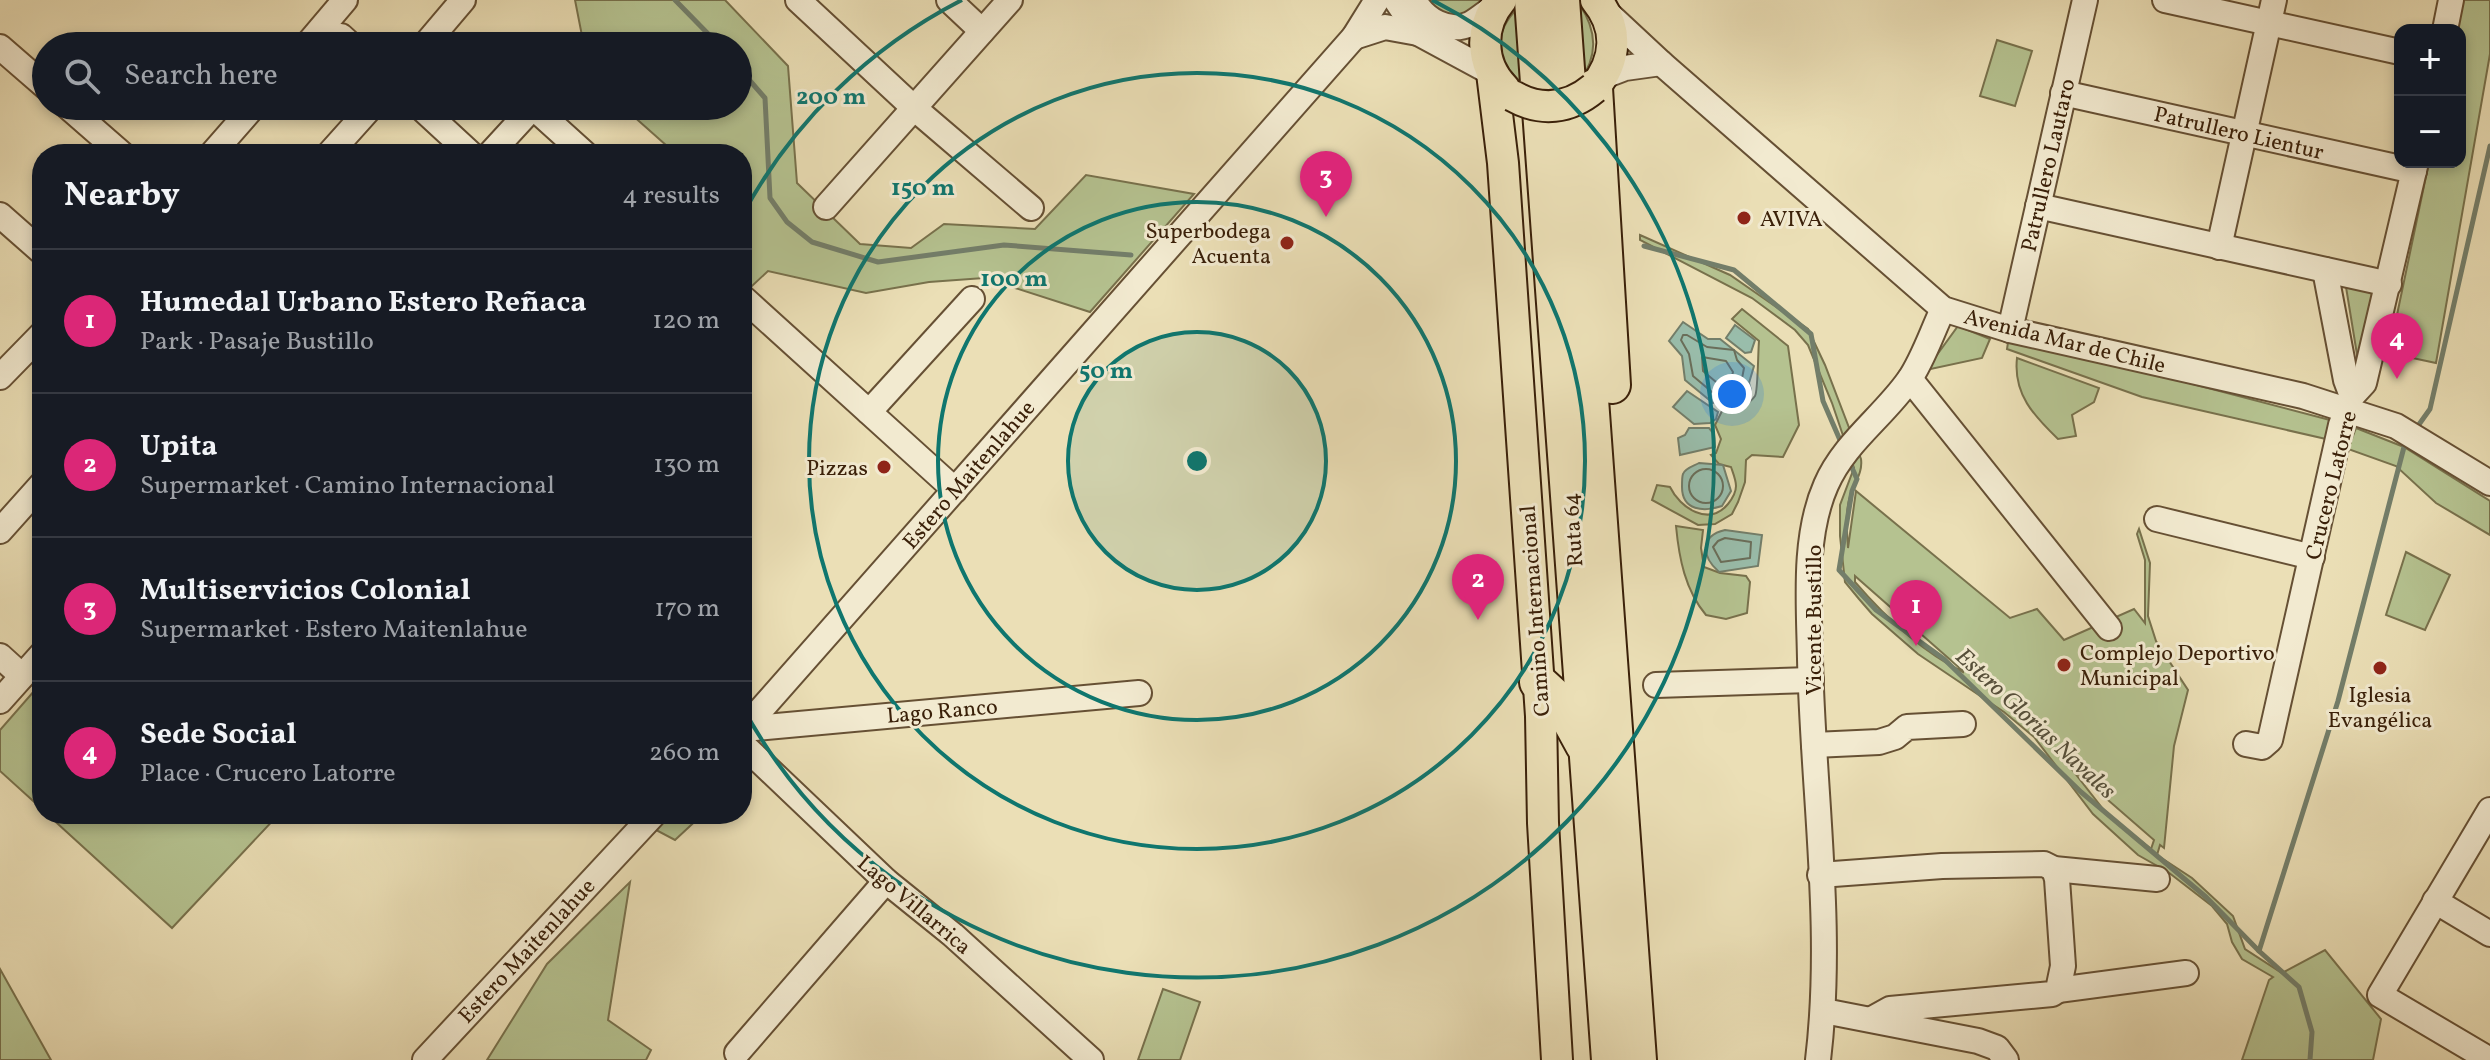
<!DOCTYPE html>
<html lang="en">
<head>
<meta charset="utf-8">
<style>
  :root { --surface:#171b24; --page:#242831; --text:#f1f3f6; --muted:#9ea1a6; --line:#363941; --accent:#db2777 }
  body { margin:0; font-family:Vollkorn,serif; background:var(--page); color:var(--text) }
  .controls { position:absolute; right:24px; top:24px; display:grid; overflow:hidden; border-radius:16px; box-shadow:0 4px 12px #0003 }
  .controls button { width:72px; height:72px; display:grid; place-items:center; padding:0; border:0; border-bottom:2px solid var(--line); background:var(--surface); color:var(--text); font:40px sans-serif }
  .you { position:absolute; left:1732px; top:394px; width:28px; height:28px; margin:-20px; border:6px solid #fff; border-radius:50%; background:#1a73e8; box-shadow:0 0 0 12px #1a73e833 }
  .badge { display:grid; place-items:center; width:52px; height:52px; border-radius:50%; background:var(--accent); color:#fff; font-size:26px; font-weight:700 }
  .pin { position:absolute; translate:-50% -66px; filter:drop-shadow(0 2px 4px #0008) }
  .pin::after { content:''; position:absolute; top:42px; width:28px; height:24px; background:inherit; clip-path:polygon(0 0,100% 0,50% 100%) }
  .list { margin:0; padding:0; list-style:none }
  h2 { display:flex; justify-content:space-between; align-items:center; height:104px; margin:0; padding:0 32px; font-size:34px }
  h2 small { font-size:26px; font-weight:400; color:var(--muted) }
  .list li { display:grid; grid-template-columns:52px 1fr auto; gap:24px; align-items:center; box-sizing:border-box; height:144px; padding:0 32px; border-top:2px solid var(--line) }
  .list b { display:block; font-size:30px; white-space:nowrap }
  .list p { margin:0; font-size:26px; white-space:nowrap; color:var(--muted) }
  .list em { font-size:26px; font-style:normal; color:var(--muted) }
  .icon { flex:none; width:44px; height:44px; fill:none; stroke:currentColor; stroke-width:2; stroke-linecap:round; stroke-linejoin:round }
  .map { position:relative; flex:none; width:2490px; height:1060px; overflow:hidden }
  .search { position:absolute; background:var(--surface); box-shadow:0 4px 12px #0003; left:32px; top:32px; width:720px; height:88px; display:flex; align-items:center; gap:20px; box-sizing:border-box; padding:0 28px; border-radius:44px; color:var(--muted); font-size:30px }
  .panel { position:absolute; background:var(--surface); box-shadow:0 4px 12px #0003; left:32px; top:144px; width:720px; height:680px; border-radius:32px }
  .map>svg:first-child { display:block }
  .green { fill:#b5c290; stroke:#78714c; stroke-width:2; fill-rule:evenodd }
  .water { fill:#99bdab; stroke:#737e6a; stroke-width:2 }
  .lines { fill:none; stroke-linecap:round; stroke-linejoin:round }
  .shore { stroke:#6a6e5a; stroke-width:2 }
  .stream { stroke:#737e6a; stroke-width:5 }
  .minor-casing { stroke:#665034; stroke-width:28 }
  .major-casing { stroke:#3a2009; stroke-width:34 }
  .highway-casing { stroke:#3a2009; stroke-width:40 }
  .minor { stroke:#f2ead0; stroke-width:24 }
  .major { stroke:#ebdfb6; stroke-width:30 }
  .highway { stroke:#ebdfb6; stroke-width:36 }
  .major-bridge-casing { stroke:#3a2009; stroke-width:34; stroke-linecap:butt }
  .major-bridge { stroke:#ebdfb6; stroke-width:30 }
  .ring { fill:none; stroke:#0f766e; stroke-width:4 }
  .poi-dot { fill:#8f2418; stroke:#f2ead0; stroke-width:3 }
  .labels { text-anchor:middle; stroke-width:6; stroke-linejoin:round; paint-order:stroke }
  .street-label { font-size:22px; fill:#3a2009; stroke:#f2ead0 }
  .poi-label { font-size:22px; fill:#3a2009; stroke:#f2ead0; text-anchor:start }
  .water-label { font-size:24px; font-style:italic; fill:#564f3a; stroke:#f2ead0 }
  .centre { fill:#0f766e; stroke:#f2ead0; stroke-width:4 }
  .ring-label { font-size:24px; text-anchor:middle; font-weight:bold; fill:#0f766e; stroke:#f2ead0; stroke-width:6; stroke-linejoin:round; paint-order:stroke }
</style>
</head>
<body>
<div class="map">
<svg width="2490" height="1060" viewBox="0 0 2490 1060">
  <rect width="100%" height="100%" fill="#ebdfb6"/>
  <filter id="stains"><feTurbulence type="fractalNoise" baseFrequency=".0025" numOctaves="4"/><feColorMatrix values="0 0 0 0 .2 0 0 0 0 .09 0 0 0 0 .02 0 0 0 .5 -.17"/></filter>
  <radialGradient id="worn" r=".72"><stop offset=".6" stop-color="#630" stop-opacity="0"/><stop offset="1" stop-color="#630" stop-opacity=".3"/></radialGradient>
  <g class="green">
    <path d="M575,0H725L788,66L797,183L860,244L911,248L944,224L1035,229L1086,175L1194,194L1090,312L984,278L929,282L866,293L768,271L752,286L742,277V154H676L622,106H738V46H584Z"/>
    <path d="M1421,0H1487L1473,15L1451,19Z"/>
    <path d="M2463,0H2490V54L2436,363L2389,353L2429,162H2460V30H2457Z"/>
    <path d="M1579,4C1597,30 1599,56 1579,82Z"/>
    <path d="M1520,6L1524,85C1495,61 1491,33 1520,6Z"/>
    <path d="M1997,40L2032,51L2015,106L1980,96Z"/>
    <path d="M1640,235L1730,275L1808,329L1825,365L1861,459C1863,473 1854,483 1850,496C1845,512 1847,531 1848,548L1856,491L2010,618L2037,609L2064,640L2134,609L2145,623V560L2137,534L2139,529L2150,563L2148,616L2156,641L2188,690L2174,746L2164,848L2160,845L2157,855L2192,878L2233,916L2245,949L2282,973L2325,950L2381,1019L2373,1060H2242L2269,980L2273,977L2242,959L2232,942L2227,924L2212,906L2168,872L2138,855L2093,814L2034,737L2004,712L1918,654L1872,614L1859,599L1845,582L1840,536V505L1854,468L1832,403L1808,345L1795,330L1752,298L1640,240ZM1855,576L1963,671V672C1921,651 1885,617 1855,582ZM2070,767L2154,840L2151,849L2107,814Z"/>
    <path d="M2346,287L2379,294L2361,379Z"/>
    <path d="M1742,309L1788,346L1799,425L1783,457L1752,455L1746,460L1745,482L1738,502L1732,514L1715,524L1698,525L1652,500L1657,485L1670,487C1680,508 1709,527 1728,504C1732,499 1736,493 1736,486C1736,480 1733,473 1731,467L1719,464L1711,455L1716,453L1721,439L1715,425L1724,407L1739,410C1744,406 1751,402 1755,396C1758,392 1758,351 1759,341L1732,319Z"/>
    <path d="M1958,326L1990,339L1982,358L1926,370Z"/>
    <path d="M2009,336L2330,420L2326,439L2142,397L2007,349Z"/>
    <path d="M2017,358L2099,388L2094,402L2072,415L2076,436L2058,439C2034,416 2013,394 2017,358Z"/>
    <path d="M2356,428L2404,447L2490,501V535L2436,503L2396,466L2348,449Z"/>
    <path d="M1676,526L1703,530L1701,548L1704,567L1720,573L1746,576L1750,582L1747,613L1726,619L1706,615C1685,590 1679,558 1676,526Z"/>
    <path d="M2406,552L2450,575L2425,630L2386,615Z"/>
    <path d="M42,682V809L0,771V730Z"/>
    <path d="M47,814H279L172,928Z"/>
    <path d="M672,814H703L675,840L656,830Z"/>
    <path d="M630,882L608,1020L651,1050L646,1060H487L547,964Z"/>
    <path d="M0,969L51,1060H0Z"/>
    <path d="M1163,989L1200,1002L1180,1060H1138Z"/>
  </g>
  <g class="water">
    <path d="M1683,322L1708,339H1720L1754,366L1749,383L1751,390L1732,406H1725L1718,400L1713,403L1685,380L1682,356L1669,341Z"/>
    <path d="M1735,325L1755,340L1751,352L1745,353L1726,338Z"/>
    <path d="M1687,391L1718,412L1716,419L1710,423L1694,424L1673,407Z"/>
    <path d="M1689,428H1709L1714,434L1715,447L1680,455L1678,438L1685,435Z"/>
    <path d="M1699,463L1723,465L1731,491L1722,506C1704,512 1682,511 1682,487C1682,486 1682,476 1683,474C1685,468 1694,466 1699,463Z"/>
    <path d="M1725,530L1762,535L1758,566L1719,572C1702,557 1699,536 1725,530Z"/>
  </g>
  <g class="lines">
    <g class="shore">
      <path d="M1683,335H1687L1707,347L1734,350L1737,360L1744,368L1740,389L1728,397L1712,392L1693,376L1689,354L1681,340Z"/>
      <path d="M1702,357L1726,361L1733,372L1730,383L1716,382L1703,371Z"/>
      <circle cx="1706" cy="486" r="17"/>
      <path d="M1725,538L1751,542L1750,558L1721,562L1713,547L1718,541Z"/>
    </g>
    <g class="stream">
      <path d="M675,0L720,46"/>
      <path d="M738,67L765,98L770,198L787,222L812,242L878,262L1004,245L1131,255"/>
      <path d="M1644,246L1734,270L1811,334L1823,401L1843,447"/>
      <path d="M2415,430L2430,409L2490,146"/>
      <path d="M1848,459L1857,479L1852,491L1839,570L1876,610L1944,659L2081,792L2206,897L2259,951L2299,987L2312,1032L2310,1060"/>
      <path d="M2259,951L2338,701L2404,447L2408,441"/>
    </g>
    <defs>
      <g id="minor">
        <path d="M798,0L914,108L1031,208"/>
        <path d="M949,0L982,31"/>
        <path d="M1396,0L1418,33L1492,73"/>
        <path d="M1414,0C1424,19 1448,34 1470,24C1479,19 1488,11 1497,5"/>
        <path d="M2165,0L2400,52"/>
        <path d="M1603,9L1661,63L1943,309L2010,330L2303,396L2396,426L2490,483"/>
        <path d="M2445,30L2451,0"/>
        <path d="M341,36L352,46"/>
        <path d="M1354,37L1385,27L1418,33"/>
        <path d="M306,46L345,0"/>
        <path d="M424,46L463,0"/>
        <path d="M0,47L46,87"/>
        <path d="M1604,76L1625,68L1661,63"/>
        <path d="M2063,93L2414,171"/>
        <path d="M67,106L122,154"/>
        <path d="M419,106L471,154"/>
        <path d="M533,107L585,154"/>
        <path d="M212,154L254,106"/>
        <path d="M329,154L372,106"/>
        <path d="M490,154L534,106"/>
        <path d="M2038,206L2389,284"/>
        <path d="M826,207L1010,0"/>
        <path d="M0,215L42,252"/>
        <path d="M2219,247L2274,0"/>
        <path d="M2325,270L2346,380L2352,396"/>
        <path d="M742,297L955,490"/>
        <path d="M2010,330L2085,0"/>
        <path d="M0,377L42,334"/>
        <path d="M1910,379L2109,628"/>
        <path d="M869,412L972,299"/>
        <path d="M2157,519L2312,557"/>
        <path d="M0,531L42,484"/>
        <path d="M0,656L22,676"/>
        <path d="M1656,685L1811,680"/>
        <path d="M0,701L42,654"/>
        <path d="M744,729L1139,693"/>
        <path d="M742,731L1354,37L1377,0"/>
        <path d="M742,744L886,881L953,935L1091,1060"/>
        <path d="M2246,744L2262,747L2270,740L2341,425L2352,396L2364,383L2416,162"/>
        <path d="M1814,745L1879,742L1895,737L1907,727L1963,724"/>
        <path d="M2490,810L2380,995L2490,1060"/>
        <path d="M1820,875L1942,866L2044,864L2054,869L2157,879"/>
        <path d="M2435,901L2490,934"/>
        <path d="M2058,990L2186,973"/>
        <path d="M1824,1011L1978,1041L1997,1048L2006,1060"/>
        <path d="M1872,1019L1890,1009L2052,994L2058,990L2063,966L2057,879L2054,869"/>
        <path d="M737,1053L886,881"/>
        <path d="M425,1060L654,814"/>
        <path d="M1818,1060C1834,928 1813,792 1810,659C1809,603 1803,537 1826,485C1844,443 1883,417 1909,380C1923,360 1932,332 1943,309"/>
      </g>
      <g id="major">
        <path d="M1501,0C1479,26 1480,64 1504,88"/>
        <path d="M1492,73L1503,163L1541,716L1543,823L1557,1060"/>
        <path d="M1594,88C1617,60 1619,28 1596,0"/>
      </g>
      <g id="highway">
        <path d="M1533,0L1610,1060"/>
        <path d="M1561,0L1638,1060"/>
        <path d="M1594,88L1612,385"/>
        <path d="M1538,682L1561,703L1584,745"/>
      </g>
    </defs>
    <use href="#minor" class="minor-casing"/>
    <use href="#major" class="major-casing"/>
    <use href="#highway" class="highway-casing"/>
    <use href="#minor" class="minor"/>
    <use href="#major" class="major"/>
    <use href="#highway" class="highway"/>
    <defs>
      <path id="major-bridge" d="M1513,96C1541,112 1569,109 1594,88"/>
    </defs>
    <use href="#major-bridge" class="major-bridge-casing"/>
    <use href="#major-bridge" class="major-bridge"/>
  </g>
  <circle cx="1197" cy="461" r="129" fill="#0f766e" fill-opacity=".12"/>
  <g class="ring">
    <circle cx="1197" cy="461" r="129"/>
    <circle cx="1197" cy="461" r="259"/>
    <circle cx="1197" cy="461" r="388"/>
    <path d="M743 214A517 517 0 0 1 962 0M1432 0A517 517 0 1 1 743 708"/>
  </g>
  <g class="poi-dot">
    <circle cx="1744" cy="218" r="8"/>
    <circle cx="1287" cy="243" r="8"/>
    <circle cx="884" cy="467" r="8"/>
    <circle cx="2064" cy="665" r="8"/>
    <circle cx="2380" cy="668" r="8"/>
  </g>
  <g class="labels">
    <g class="street-label">
      <text transform="translate(2239 132) rotate(13)" y="8">Patrullero Lientur</text>
      <text transform="translate(2047 165) rotate(-77)" y="8">Patrullero Lautaro</text>
      <text transform="translate(2065 340) rotate(14)" y="8">Avenida Mar de Chile</text>
      <text transform="translate(968 474) rotate(-49)" y="8">Estero Maitenlahue</text>
      <text transform="translate(2330 485) rotate(-76)" y="8">Crucero Latorre</text>
      <text transform="translate(1572 530) rotate(-94)" y="8">Ruta 64</text>
      <text transform="translate(1534 611) rotate(-94)" y="8">Camino Internacional</text>
      <text transform="translate(1813 620) rotate(-90)" y="8">Vicente Bustillo</text>
      <text transform="translate(942 710) rotate(-5)" y="8">Lago Ranco</text>
      <text transform="translate(915 904) rotate(40)" y="8">Lago Villarrica</text>
      <text transform="translate(526 950) rotate(-47)" y="8">Estero Maitenlahue</text>
    </g>
    <g class="poi-label">
      <text x="1760" y="226">AVIVA</text>
      <text x="1271" y="238" text-anchor="end">Superbodega<tspan x="1271" dy="25">Acuenta</tspan></text>
      <text x="868" y="475" text-anchor="end">Pizzas</text>
      <text x="2080" y="660">Complejo Deportivo<tspan x="2080" dy="25">Municipal</tspan></text>
      <text x="2380" y="702" text-anchor="middle">Iglesia<tspan x="2380" dy="25">Evangélica</tspan></text>
    </g>
    <g class="water-label">
      <text transform="translate(2036 723) rotate(43)" y="8">Estero Glorias Navales</text>
    </g>
  </g>
  <circle cx="1197" cy="461" r="12" class="centre"/>
  <g class="ring-label">
    <text x="831" y="104">200 m</text>
    <text x="923" y="195">150 m</text>
    <text x="1014" y="286">100 m</text>
    <text x="1106" y="378">50 m</text>
  </g>
  <rect width="100%" height="100%" filter="url(#stains)"/>
  <rect width="100%" height="100%" fill="url(#worn)"/>
</svg>
<div class="controls">
<button>+</button>
<button>−</button>
</div>
<div class="you"></div>
<div class="pin badge" style="left:1916px;top:646px">1</div>
<div class="pin badge" style="left:1478px;top:620px">2</div>
<div class="pin badge" style="left:1326px;top:217px">3</div>
<div class="pin badge" style="left:2397px;top:379px">4</div>
<div class="search"><svg class="icon" aria-label="search" viewBox="0 0 24 24"><circle cx="10" cy="10" r="6"/><path d="M15 15l6 6"/></svg>Search here</div>
<section class="panel">
<h2>Nearby<small>4 results</small></h2>
<ul class="list">
<li><span class="badge">1</span><div><b>Humedal Urbano Estero Reñaca</b><p>Park · Pasaje Bustillo</p></div><em>120 m</em></li>
<li><span class="badge">2</span><div><b>Upita</b><p>Supermarket · Camino Internacional</p></div><em>130 m</em></li>
<li><span class="badge">3</span><div><b>Multiservicios Colonial</b><p>Supermarket · Estero Maitenlahue</p></div><em>170 m</em></li>
<li><span class="badge">4</span><div><b>Sede Social</b><p>Place · Crucero Latorre</p></div><em>260 m</em></li>
</ul>
</section>
</div>
</body>
</html>
